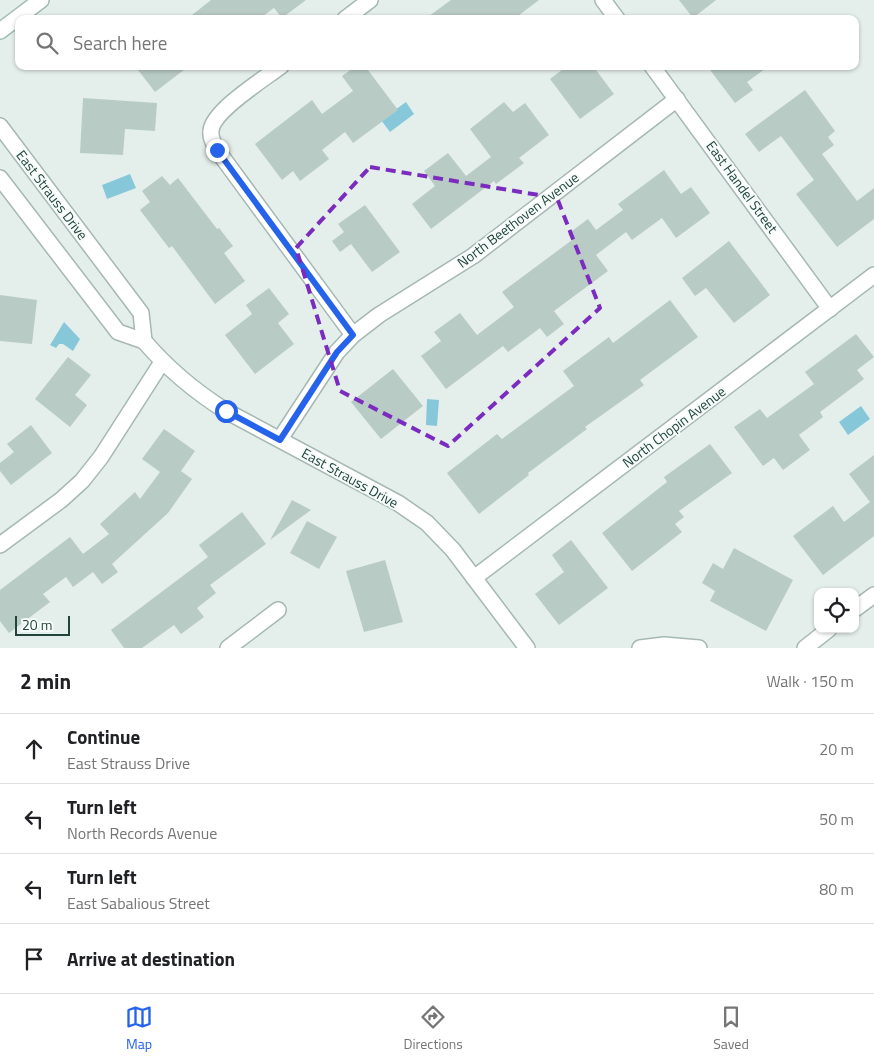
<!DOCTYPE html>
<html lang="en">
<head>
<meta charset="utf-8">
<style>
  :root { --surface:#fff; --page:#f2f2f2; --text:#202124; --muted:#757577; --line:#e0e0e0; --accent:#2563eb }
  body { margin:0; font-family:"Titillium Web",sans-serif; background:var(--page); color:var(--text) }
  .controls { position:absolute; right:15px; bottom:15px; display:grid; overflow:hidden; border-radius:10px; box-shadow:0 1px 4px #0004 }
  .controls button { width:45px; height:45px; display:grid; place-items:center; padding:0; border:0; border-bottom:1px solid var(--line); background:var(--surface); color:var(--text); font:25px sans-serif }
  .scale { position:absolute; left:15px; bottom:12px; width:55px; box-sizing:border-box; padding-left:5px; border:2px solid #21443d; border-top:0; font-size:14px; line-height:18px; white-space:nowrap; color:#21443d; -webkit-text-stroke:4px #f6fbf9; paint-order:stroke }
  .stop { position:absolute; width:15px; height:15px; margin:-11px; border:4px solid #2563eb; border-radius:50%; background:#fff }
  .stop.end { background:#2563eb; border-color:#fff; box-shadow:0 1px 5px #0008 }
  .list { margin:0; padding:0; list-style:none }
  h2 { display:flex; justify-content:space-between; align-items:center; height:65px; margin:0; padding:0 20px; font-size:21px }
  h2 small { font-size:16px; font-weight:400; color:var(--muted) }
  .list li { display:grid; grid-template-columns:32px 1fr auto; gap:15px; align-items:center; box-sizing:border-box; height:70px; padding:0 20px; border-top:1px solid var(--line) }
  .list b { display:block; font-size:19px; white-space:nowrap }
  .list p { margin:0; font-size:16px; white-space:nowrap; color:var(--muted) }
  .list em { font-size:16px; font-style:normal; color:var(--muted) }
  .icon { flex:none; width:28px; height:28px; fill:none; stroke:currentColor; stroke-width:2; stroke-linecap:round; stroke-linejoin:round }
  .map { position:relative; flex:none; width:874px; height:648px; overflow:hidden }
  .search { position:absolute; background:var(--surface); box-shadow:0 1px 4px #0004; left:15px; right:15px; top:15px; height:55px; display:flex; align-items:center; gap:12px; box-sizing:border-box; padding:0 18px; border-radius:10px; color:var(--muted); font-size:19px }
  .sheet { height:345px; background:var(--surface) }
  nav { display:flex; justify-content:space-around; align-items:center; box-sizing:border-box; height:70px; border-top:1px solid var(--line); background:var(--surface); font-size:14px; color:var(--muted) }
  nav a { display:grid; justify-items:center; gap:2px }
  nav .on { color:var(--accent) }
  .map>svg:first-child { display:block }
  .water { fill:#87c7da }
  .building { fill:#b9cbc5 }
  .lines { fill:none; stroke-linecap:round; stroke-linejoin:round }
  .minor-casing { stroke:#a6b8b3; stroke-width:18 }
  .tertiary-casing { stroke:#a6b8b3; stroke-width:18 }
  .secondary-casing { stroke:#a1bcb5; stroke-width:18 }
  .minor { stroke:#fff; stroke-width:15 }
  .tertiary { stroke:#fff; stroke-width:15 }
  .secondary { stroke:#fff; stroke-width:15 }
  .route { stroke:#2563eb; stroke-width:6 }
  .marked { fill:none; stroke:#7b2cbf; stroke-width:4; stroke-dasharray:10 6; stroke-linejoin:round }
  .labels { text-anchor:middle; stroke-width:4; stroke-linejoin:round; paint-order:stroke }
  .street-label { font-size:14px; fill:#21443d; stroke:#f6fbf9 }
</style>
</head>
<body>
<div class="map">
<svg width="874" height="648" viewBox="0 0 874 648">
  <rect width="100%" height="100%" fill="#e4efeb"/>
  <g class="water">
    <path d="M406,102L414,114L390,132L381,120Z"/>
    <path d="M130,174L136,188L107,199L102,185Z"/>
    <path d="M64,322L80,339L73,351L63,344H59L56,348L50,345Z"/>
    <path d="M427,399L439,400L437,426L426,425Z"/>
    <path d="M861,406L870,419L848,435L839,422Z"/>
  </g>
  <g class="building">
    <path d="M211,0H306L282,18L274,8L259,19H187Z"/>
    <path d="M451,0H539L514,19H425Z"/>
    <path d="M679,0H716L693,18Z"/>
    <path d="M135,66H189L155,92Z"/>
    <path d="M356,66H365L398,110L353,143L345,132L322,150L329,159L300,181L293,171L282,180L255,144L312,100L322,114L353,91L342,76Z"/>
    <path d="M567,66H593L614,94L580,119L550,79Z"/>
    <path d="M707,66H769L747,82L753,90L735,103Z"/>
    <path d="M805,90L835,131L828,137L834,145L822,154L857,201L874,188V219L837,247L796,194L814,180L781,136L759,152L745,134Z"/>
    <path d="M83,98L157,103L155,131L125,129L123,155L80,153Z"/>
    <path d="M504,102L513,112L525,103L549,135L519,158L524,163L496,184L494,181L431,229L412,204L435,186L424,171L448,153L466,176L491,157L470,129Z"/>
    <path d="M664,170L681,194L691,187L710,213L676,238L662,218L632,240L626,232L596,255L608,271L554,311L564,324L547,337L540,328L508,352L503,346L446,389L421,356L441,341L434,332L460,313L477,335L514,307L502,292L572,240L568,234L588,219L596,230L623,210L618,204Z"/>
    <path d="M162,176L170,185L178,178L217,229L219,228L233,246L224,253L245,281L215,304L172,246L169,248L140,210L150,202L142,191Z"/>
    <path d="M365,205L400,252L372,272L351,244L340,252L332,241L344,232L338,224Z"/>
    <path d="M729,241L770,295L734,323L706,288L695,296L682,278Z"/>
    <path d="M269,288L289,314L278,323L294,344L255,374L225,335L252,314L246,305Z"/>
    <path d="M0,295L37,300L32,344L0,341Z"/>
    <path d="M670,300L698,337L640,380L644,385L585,427L587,429L528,473L529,475L479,514L447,473L497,434L502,439L574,386L563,371L609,337L613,343Z"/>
    <path d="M856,334L874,357L857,370L864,379L820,412L823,417L799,435L810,450L783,470L774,458L763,466L734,427L760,409L767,418L814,384L805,372Z"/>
    <path d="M68,357L91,375L75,395L87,405L70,427L35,399Z"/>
    <path d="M393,369L423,406L381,439L351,402Z"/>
    <path d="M31,425L52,453L11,485L0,471V463L14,452L7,444Z"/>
    <path d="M164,429L195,451L181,471L192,479L168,513L112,564L118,572L102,584L93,572L73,587L66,577L43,594L50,602L9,633L0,621V590L70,537L83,554L109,534L100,524L135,492L140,499L160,472L142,459Z"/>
    <path d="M710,444L732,473L679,511L684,517L675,524L682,532L632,571L602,533L667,482L664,477Z"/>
    <path d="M874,455V536L823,575L793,536L833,506L844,522L870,502L849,474Z"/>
    <path d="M292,500L311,510L270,540Z"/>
    <path d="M242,512L266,544L210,585L216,593L197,608L204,617L181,634L174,625L142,648H124L111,630L208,557L199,545Z"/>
    <path d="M307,521L337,537L319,569L290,553Z"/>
    <path d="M571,540L608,588L559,625L535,594L564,572L552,555Z"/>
    <path d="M734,548L793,580L766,631L710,601L715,591L702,583L713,563L723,569Z"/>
    <path d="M385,560L403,622L364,632L346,571Z"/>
  </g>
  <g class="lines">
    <defs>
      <g id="minor">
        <path d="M603,0L617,19"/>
        <path d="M345,19L370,0"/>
        <path d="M281,66C264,79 212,111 211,131C210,138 214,144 217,150L353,335"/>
        <path d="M652,66L830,309"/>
        <path d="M280,439L337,352L353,335L379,315L473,256L677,99"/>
        <path d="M0,545L61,500L82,481L101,457L162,362"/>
        <path d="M474,578L874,275"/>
        <path d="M855,609L874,595"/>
        <path d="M228,648L278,610"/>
        <path d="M640,648L664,645L699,648"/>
        <path d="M805,648L829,629"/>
      </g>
      <g id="tertiary">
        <path d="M0,126L141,313L144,341L118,332L0,178"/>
        <path d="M144,341C168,369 194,391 226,411L398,503L427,523L453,550L527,648"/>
      </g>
      <path id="secondary" d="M0,31L41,0"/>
    </defs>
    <use href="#minor" class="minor-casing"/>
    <use href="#tertiary" class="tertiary-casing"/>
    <use href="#secondary" class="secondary-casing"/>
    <use href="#minor" class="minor"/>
    <use href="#tertiary" class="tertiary"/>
    <use href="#secondary" class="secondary"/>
  </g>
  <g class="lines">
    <path class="route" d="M217,150L353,335L337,352L280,440L226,411"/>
  </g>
  <path class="marked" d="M370,167L557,198L600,308L448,446L340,391L296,248Z"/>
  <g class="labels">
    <g class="street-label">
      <text transform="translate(742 187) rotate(54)" y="5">East Handel Street</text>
      <text transform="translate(52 195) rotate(53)" y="5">East Strauss Drive</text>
      <text transform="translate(518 220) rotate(-37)" y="5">North Beethoven Avenue</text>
      <text transform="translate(674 427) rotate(-37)" y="5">North Chopin Avenue</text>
      <text transform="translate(350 478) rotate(29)" y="5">East Strauss Drive</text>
    </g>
  </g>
</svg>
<div class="controls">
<button><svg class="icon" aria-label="locate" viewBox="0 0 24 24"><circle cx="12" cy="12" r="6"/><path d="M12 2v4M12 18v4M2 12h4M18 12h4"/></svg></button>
</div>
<div class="scale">20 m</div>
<div class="stop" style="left:226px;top:411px"></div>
<div class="stop end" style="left:217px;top:150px"></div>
<div class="search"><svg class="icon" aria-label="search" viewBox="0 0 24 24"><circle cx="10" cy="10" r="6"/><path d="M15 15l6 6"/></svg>Search here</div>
</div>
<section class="sheet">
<h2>2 min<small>Walk · 150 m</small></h2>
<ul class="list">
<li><svg class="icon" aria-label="ahead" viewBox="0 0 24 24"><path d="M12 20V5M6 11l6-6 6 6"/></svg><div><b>Continue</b><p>East Strauss Drive</p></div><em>20 m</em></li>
<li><svg class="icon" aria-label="left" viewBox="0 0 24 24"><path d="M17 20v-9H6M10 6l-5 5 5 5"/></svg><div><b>Turn left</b><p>North Records Avenue</p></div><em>50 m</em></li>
<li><svg class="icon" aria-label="left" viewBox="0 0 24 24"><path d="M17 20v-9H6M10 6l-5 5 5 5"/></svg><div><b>Turn left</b><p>East Sabalious Street</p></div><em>80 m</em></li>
<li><svg class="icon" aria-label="arrive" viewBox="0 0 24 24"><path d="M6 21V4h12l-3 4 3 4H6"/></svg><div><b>Arrive at destination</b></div></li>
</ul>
</section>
<nav>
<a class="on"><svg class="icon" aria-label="map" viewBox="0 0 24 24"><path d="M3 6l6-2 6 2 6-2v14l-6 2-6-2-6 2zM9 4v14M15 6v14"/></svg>Map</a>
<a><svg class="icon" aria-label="directions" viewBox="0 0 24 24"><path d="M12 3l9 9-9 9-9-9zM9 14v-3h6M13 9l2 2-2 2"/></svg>Directions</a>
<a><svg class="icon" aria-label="saved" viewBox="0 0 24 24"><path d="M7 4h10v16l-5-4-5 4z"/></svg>Saved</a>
</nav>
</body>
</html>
